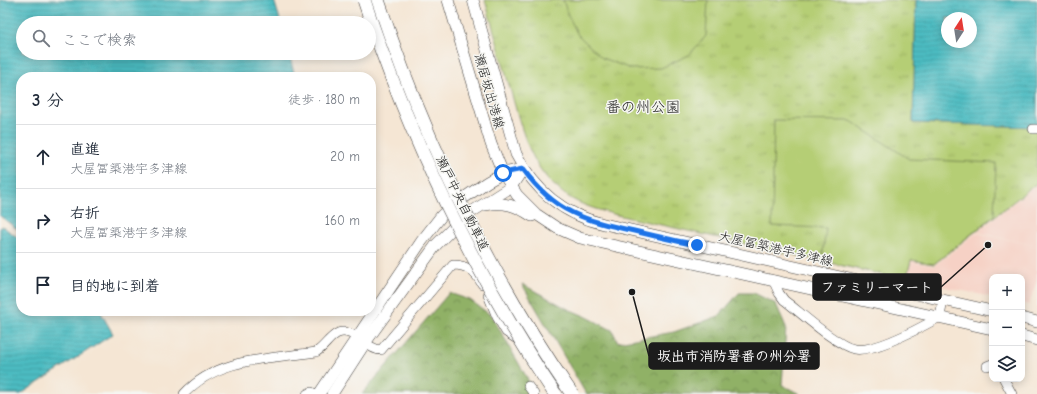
<!DOCTYPE html>
<html lang="ja">
<head>
<meta charset="utf-8">
<style>
  :root { --surface:#fff; --page:#f2f2f3; --text:#1f2937; --muted:#747a83; --line:#e0e1e3 }
  body { margin:0; font-family:"Comic Neue","Klee One",sans-serif; background:var(--page); color:var(--text) }
  .controls { position:absolute; right:12px; bottom:12px; display:grid; overflow:hidden; border-radius:8px; box-shadow:0 2px 10px #0003 }
  .controls button { width:36px; height:36px; display:grid; place-items:center; padding:0; border:0; border-bottom:1px solid var(--line); background:var(--surface); color:var(--text); font:20px sans-serif }
  .compass { position:absolute; left:941px; top:12px; width:36px; height:36px; border-radius:50%; background:var(--surface); box-shadow:0 2px 10px #0003; rotate:12deg }
  .stop { position:absolute; width:12px; height:12px; margin:-9px; border:3px solid #1a73e8; border-radius:50%; background:#fff }
  .stop.end { background:#1a73e8; border-color:#fff; box-shadow:0 1px 4px #0008 }
  .list { margin:0; padding:0; list-style:none }
  h2 { display:flex; justify-content:space-between; align-items:center; height:52px; margin:0; padding:0 16px; font-size:17px }
  h2 small { font-size:13px; font-weight:400; color:var(--muted) }
  .list li { display:grid; grid-template-columns:26px 1fr auto; gap:12px; align-items:center; box-sizing:border-box; height:64px; padding:0 16px; border-top:1px solid var(--line) }
  .list b { display:block; font-size:15px; white-space:nowrap }
  .list p { margin:0; font-size:13px; white-space:nowrap; color:var(--muted) }
  .list em { font-size:13px; font-style:normal; color:var(--muted) }
  .icon { flex:none; width:22px; height:22px; fill:none; stroke:currentColor; stroke-width:2; stroke-linecap:round; stroke-linejoin:round }
  .map { position:relative; flex:none; width:1037px; height:394px; overflow:hidden }
  .search { position:absolute; background:var(--surface); box-shadow:0 2px 10px #0003; left:16px; top:16px; width:360px; height:44px; display:flex; align-items:center; gap:10px; box-sizing:border-box; padding:0 14px; border-radius:22px; color:var(--muted); font-size:15px }
  .panel { position:absolute; background:var(--surface); box-shadow:0 2px 10px #0003; left:16px; top:72px; width:360px; height:244px; border-radius:16px }
  .map>svg:first-child { display:block }
  .built { fill:#f6d1c5 }
  .grass { fill:url(#grass-tufts); stroke:#687548 }
  .forest { fill:url(#forest-crowns); stroke:#566641 }
  .pitch { fill:#b5ce74; stroke:#687548 }
  .water { fill:url(#water-rules); stroke:#346c6e; fill-rule:evenodd }
  .lines { fill:none; stroke-linecap:round; stroke-linejoin:round }
  .minor-casing { stroke:#3d3a38; stroke-width:10 }
  .major-casing { stroke:#3d3a38; stroke-width:12 }
  .minor { stroke:#fff; stroke-width:9 }
  .major { stroke:#fff; stroke-width:11 }
  .highway-bridge-casing { stroke:#3d3a38; stroke-width:14; stroke-linecap:butt }
  .highway-bridge { stroke:#fff; stroke-width:13 }
  .route { stroke:#1a73e8; stroke-width:5 }
  .labels { text-anchor:middle; stroke-width:3; stroke-linejoin:round; paint-order:stroke }
  .street-label { font-size:13px; fill:#1c1c1c; stroke:#f6f6f2 }
  .quarter-label { font-size:15px; fill:#1c1c1c; stroke:#f6f6f2 }
  .leader { fill:none; stroke:#1c1c1c; stroke-width:1.5 }
  .callout-dot { fill:#1c1c1c; stroke:#f6f6f2; stroke-width:1.5 }
  .callout { fill:#1c1c1c; stroke:#1c1c1c; stroke-width:1.5 }
  .callout-label { font-size:14px; text-anchor:middle; font-weight:bold; fill:#fff }
</style>
</head>
<body>
<div class="map">
<svg width="1037" height="394" viewBox="0 0 1037 394">
  <defs>
    <pattern id="grass-tufts" width="24" height="20" patternUnits="userSpaceOnUse"><rect width="24" height="20" fill="#b5ce74"/><path d="M3 7l-1-3M5 7V3M7 7l1-3M15 17l-1-3M17 17v-4M19 17l1-3" fill="none" stroke="#9bb064"/></pattern>
    <pattern id="forest-crowns" width="20" height="18" patternUnits="userSpaceOnUse"><rect width="20" height="18" fill="#90b166"/><path d="M2 6a3 3 0 1 1 6 0M12 15a3 3 0 1 1 6 0" fill="none" stroke="#758f53"/></pattern>
    <pattern id="water-rules" width="6" height="5" patternUnits="userSpaceOnUse"><rect width="6" height="5" fill="#4cbbc1"/><path d="M0 2.5h6" fill="none" stroke="#42a0a5"/></pattern>
  </defs>
  <rect width="100%" height="100%" fill="#f6f6f2"/>
  <filter id="ink" filterUnits="userSpaceOnUse"><feTurbulence type="fractalNoise" baseFrequency=".025" numOctaves="2"/><feDisplacementMap in="SourceGraphic" scale="8" xChannelSelector="R" yChannelSelector="G"/><feConvolveMatrix kernelMatrix="1 2 1 2 8 2 1 2 1" color-interpolation-filters="sRGB"/></filter>
  <filter id="wash" filterUnits="userSpaceOnUse"><feTurbulence type="fractalNoise" baseFrequency=".012" numOctaves="4" result="noise"/><feDisplacementMap in="SourceGraphic" scale="16" xChannelSelector="R" yChannelSelector="G"/><feGaussianBlur stdDeviation="0.9" result="paint"/><feColorMatrix in="noise" values="0 0 0 0 0 0 0 0 0 0 0 0 0 0 0 0 0 1.4 0 .05"/><feComposite in="paint" operator="in"/></filter>
  <g filter="url(#wash)">
    <rect width="100%" height="100%" fill="#f5e6d4"/>
    <g class="built">
      <path d="M1037,184V246L977,232Z"/>
      <path d="M976,233L1037,246V280L1029,305L1022,303V277H992V297L907,279L911,261L934,266Z"/>
    </g>
    <path class="grass" d="M485,0H916L913,123L1037,127V183L934,264L911,260L906,280L617,215C595,209 574,204 557,188C527,162 520,121 509,85C501,56 493,28 485,0Z"/>
    <g class="forest">
      <path d="M522,284L568,309L587,317L612,330L618,342L674,332L719,316L739,293H754L776,304L786,327L782,385L800,394H586Z"/>
      <path d="M449,293L470,300L492,316L536,394H362Z"/>
    </g>
    <g class="pitch">
      <path d="M563,0H708L706,36L689,55L661,68L631,69L602,58L578,35L568,15Z"/>
      <path d="M774,120L851,121L909,159L996,163L994,216L934,264L911,260L906,280L822,261L826,228L772,226Z"/>
    </g>
    <g class="water">
      <path d="M0,0H274L281,23H23V53H289L295,77H21V232L0,216Z"/>
      <path d="M916,0H1037V127L913,123ZM947,18H971V42H947Z"/>
      <path d="M2,226L21,240V311H100L113,334L21,394H0V228Z"/>
    </g>
  </g>
  <g filter="url(#ink)">
    <g class="lines">
      <defs>
        <g id="minor">
          <path d="M1033,129H1037"/>
          <path d="M773,280L779,293L784,300C800,312 837,346 854,349C874,353 922,327 940,317L943,300"/>
          <path d="M488,295L497,317L506,332L538,353L553,383"/>
          <path d="M987,366L992,364"/>
          <path d="M1004,379L1012,394"/>
          <path d="M528,386L534,394"/>
          <path d="M184,394C218,357 270,359 316,352C325,347 329,337 338,333C353,327 367,350 381,350L453,265C468,265 475,272 482,284"/>
          <path d="M307,394L311,392L316,394"/>
        </g>
        <g id="major">
          <path d="M448,0L491,144L503,173L517,195L536,214L557,228L580,238L992,329"/>
          <path d="M473,0L516,154C534,190 564,215 604,224L992,311"/>
          <path d="M486,205C504,201 517,206 532,216"/>
          <path d="M1022,318L1037,322"/>
          <path d="M1022,336L1037,340"/>
          <path d="M319,394L421,242L442,215L455,204L487,182L503,173L523,169"/>
          <path d="M332,394L365,343L436,245L465,216L511,187L523,169"/>
        </g>
      </defs>
      <use href="#minor" class="minor-casing"/>
      <use href="#major" class="major-casing"/>
      <use href="#minor" class="minor"/>
      <use href="#major" class="major"/>
      <defs>
        <g id="highway-bridge">
          <path d="M364,0C408,135 475,276 555,394"/>
          <path d="M378,0C424,139 489,274 572,394"/>
        </g>
      </defs>
      <use href="#highway-bridge" class="highway-bridge-casing"/>
      <use href="#highway-bridge" class="highway-bridge"/>
    </g>
  </g>
  <g class="lines" filter="url(#ink)">
    <path class="route" d="M503,173L523,169C555,213 584,220 634,231C655,236 676,241 697,245"/>
  </g>
  <g class="labels">
    <g class="street-label">
      <text transform="translate(490 91) rotate(74)" y="5">瀬居坂出港線</text>
      <text transform="translate(463 203) rotate(64)" y="5">瀬戸中央自動車道</text>
      <text transform="translate(776 248) rotate(13)" y="5">大屋冨築港宇多津線</text>
    </g>
    <g class="quarter-label">
      <text x="643" y="112">番の州公園</text>
    </g>
  </g>
  <path class="leader" d="M988 245L941 287M632 292L649 356"/>
  <g class="callout-dot">
    <circle cx="988" cy="245" r="4"/>
    <circle cx="632" cy="292" r="4"/>
  </g>
  <g class="callout">
    <rect x="813" y="274" width="128" height="26" rx="4"/>
    <rect x="649" y="343" width="170" height="26" rx="4"/>
  </g>
  <g class="callout-label">
    <text x="877" y="292">ファミリーマート</text>
    <text x="734" y="361">坂出市消防署番の州分署</text>
  </g>
</svg>
<div class="controls">
<button>+</button>
<button>−</button>
<button><svg class="icon" aria-label="layers" viewBox="0 0 24 24"><path d="M12 4l9 5-9 5-9-5zM3 14l9 5 9-5"/></svg></button>
</div>
<svg class="compass" viewBox="-18 -18 36 36"><path d="M0-13l5 13h-10z" fill="#e53935"/><path d="M0 13l5-13h-10z" fill="#747a83"/></svg>
<div class="stop" style="left:503px;top:173px"></div>
<div class="stop end" style="left:697px;top:245px"></div>
<div class="search"><svg class="icon" aria-label="search" viewBox="0 0 24 24"><circle cx="10" cy="10" r="6"/><path d="M15 15l6 6"/></svg>ここで検索</div>
<section class="panel">
<h2>3 分<small>徒歩 · 180 m</small></h2>
<ul class="list">
<li><svg class="icon" aria-label="ahead" viewBox="0 0 24 24"><path d="M12 20V5M6 11l6-6 6 6"/></svg><div><b>直進</b><p>大屋冨築港宇多津線</p></div><em>20 m</em></li>
<li><svg class="icon" aria-label="right" viewBox="0 0 24 24"><path d="M7 20v-9h11M14 6l5 5-5 5"/></svg><div><b>右折</b><p>大屋冨築港宇多津線</p></div><em>160 m</em></li>
<li><svg class="icon" aria-label="arrive" viewBox="0 0 24 24"><path d="M6 21V4h12l-3 4 3 4H6"/></svg><div><b>目的地に到着</b></div></li>
</ul>
</section>
</div>
</body>
</html>
